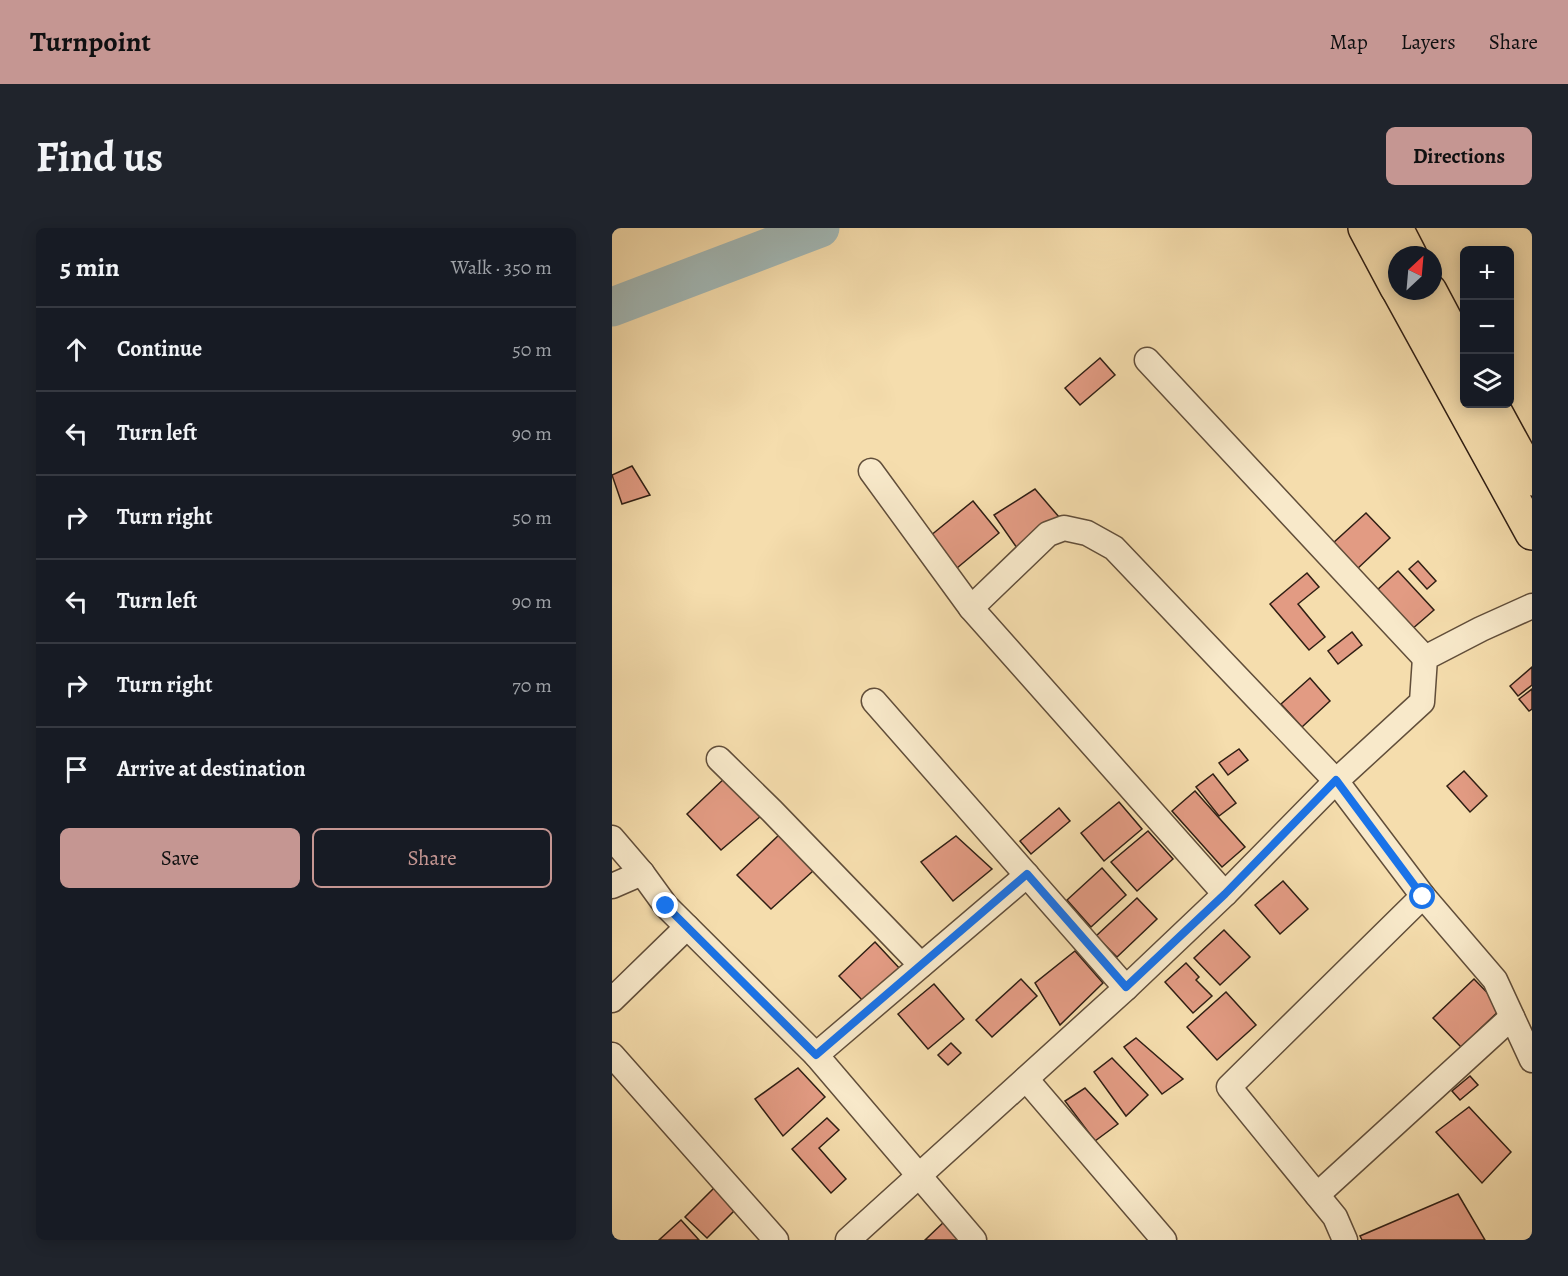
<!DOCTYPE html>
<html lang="en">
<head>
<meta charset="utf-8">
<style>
  :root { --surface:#171b24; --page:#20242c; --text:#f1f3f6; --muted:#9ea1a6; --line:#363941; --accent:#c59692 }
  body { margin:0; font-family:Alegreya,serif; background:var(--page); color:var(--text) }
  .controls { position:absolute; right:18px; top:18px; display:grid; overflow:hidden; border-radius:9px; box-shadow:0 3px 15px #0003 }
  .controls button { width:54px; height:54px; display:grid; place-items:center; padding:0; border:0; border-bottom:2px solid var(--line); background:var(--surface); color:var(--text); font:30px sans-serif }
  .compass { position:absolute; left:776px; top:18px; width:54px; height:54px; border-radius:50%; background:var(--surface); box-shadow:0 3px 15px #0003; rotate:26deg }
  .stop { position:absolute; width:18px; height:18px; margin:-14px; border:4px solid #1a73e8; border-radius:50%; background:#fff }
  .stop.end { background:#1a73e8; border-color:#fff; box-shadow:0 2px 6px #0008 }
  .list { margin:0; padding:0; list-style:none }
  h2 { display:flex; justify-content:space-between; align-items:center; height:78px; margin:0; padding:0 24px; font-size:26px }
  h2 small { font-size:20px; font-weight:400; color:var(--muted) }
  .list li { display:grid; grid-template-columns:39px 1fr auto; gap:18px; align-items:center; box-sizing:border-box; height:84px; padding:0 24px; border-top:2px solid var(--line) }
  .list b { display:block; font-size:22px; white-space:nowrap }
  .list em { font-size:20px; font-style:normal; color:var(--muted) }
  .actions { display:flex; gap:12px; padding:18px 24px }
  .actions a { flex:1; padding:14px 0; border:2px solid var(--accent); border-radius:9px; text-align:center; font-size:21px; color:var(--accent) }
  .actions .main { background:var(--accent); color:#111 }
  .icon { flex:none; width:33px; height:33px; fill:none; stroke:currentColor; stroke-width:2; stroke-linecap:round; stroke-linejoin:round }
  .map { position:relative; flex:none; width:920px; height:1012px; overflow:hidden; border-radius:9px }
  header { display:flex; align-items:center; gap:36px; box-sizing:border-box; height:84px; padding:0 30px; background:var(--accent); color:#111 }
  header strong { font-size:28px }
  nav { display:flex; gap:33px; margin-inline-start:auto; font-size:21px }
  .intro { display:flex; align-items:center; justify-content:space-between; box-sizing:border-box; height:144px; padding:0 36px }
  h1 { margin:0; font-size:42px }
  .button { padding:15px 27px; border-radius:9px; background:var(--accent); color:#111; font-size:21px; font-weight:700 }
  main { display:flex; gap:36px; padding:0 36px }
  aside { flex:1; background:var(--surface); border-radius:9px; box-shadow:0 3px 15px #0003 }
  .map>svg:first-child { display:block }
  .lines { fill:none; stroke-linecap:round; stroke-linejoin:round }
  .river { stroke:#a2b8b6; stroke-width:39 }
  .building { fill:#e29b83; stroke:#301f14; stroke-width:1.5 }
  .street-casing { stroke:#614e3a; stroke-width:27 }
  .highway-casing { stroke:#301f14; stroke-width:36 }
  .street { stroke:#f8e9ca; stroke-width:24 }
  .highway { stroke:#f5ddad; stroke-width:33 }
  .route { stroke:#1a73e8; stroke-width:8 }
</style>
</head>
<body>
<header>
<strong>Turnpoint</strong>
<nav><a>Map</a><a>Layers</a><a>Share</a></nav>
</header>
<div class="intro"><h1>Find us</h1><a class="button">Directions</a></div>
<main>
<aside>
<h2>5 min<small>Walk · 350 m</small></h2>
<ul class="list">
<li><svg class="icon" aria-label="ahead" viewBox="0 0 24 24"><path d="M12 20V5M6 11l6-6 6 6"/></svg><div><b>Continue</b></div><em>50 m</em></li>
<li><svg class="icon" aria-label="left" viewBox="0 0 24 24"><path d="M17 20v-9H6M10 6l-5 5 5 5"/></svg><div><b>Turn left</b></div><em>90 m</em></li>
<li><svg class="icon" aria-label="right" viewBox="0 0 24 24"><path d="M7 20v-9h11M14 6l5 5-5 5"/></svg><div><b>Turn right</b></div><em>50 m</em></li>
<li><svg class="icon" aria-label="left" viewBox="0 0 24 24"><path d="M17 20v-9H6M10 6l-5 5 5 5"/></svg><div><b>Turn left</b></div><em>90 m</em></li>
<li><svg class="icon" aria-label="right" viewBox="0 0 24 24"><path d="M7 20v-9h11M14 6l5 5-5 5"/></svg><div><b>Turn right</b></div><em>70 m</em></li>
<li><svg class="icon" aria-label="arrive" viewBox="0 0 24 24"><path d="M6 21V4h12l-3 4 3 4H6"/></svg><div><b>Arrive at destination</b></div></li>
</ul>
<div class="actions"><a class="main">Save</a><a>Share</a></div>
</aside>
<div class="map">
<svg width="920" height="1012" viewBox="0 0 920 1012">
  <rect width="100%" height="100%" fill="#f5ddad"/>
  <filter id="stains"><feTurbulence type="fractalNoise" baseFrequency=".00333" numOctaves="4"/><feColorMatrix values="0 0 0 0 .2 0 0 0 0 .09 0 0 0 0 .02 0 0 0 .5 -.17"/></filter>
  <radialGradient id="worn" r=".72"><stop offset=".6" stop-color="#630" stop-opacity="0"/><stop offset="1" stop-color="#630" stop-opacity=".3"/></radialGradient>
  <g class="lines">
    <path class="river" d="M0,79L208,0"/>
  </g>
  <g class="building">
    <path d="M488,130L503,147L468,177L453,160Z"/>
    <path d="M20,238L38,267L10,276L0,247Z"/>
    <path d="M423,261L447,289L405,320L382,287Z"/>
    <path d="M361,273L387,305L345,340L318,308Z"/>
    <path d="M754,285L778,310L744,342L720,316Z"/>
    <path d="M806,333L824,353L815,361L797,341Z"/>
    <path d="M786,343L822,382L799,402L764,363Z"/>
    <path d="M695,345L707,359L686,376L713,409L697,422L658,376Z"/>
    <path d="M740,404L750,417L726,436L716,423Z"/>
    <path d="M920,439V457L906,468L898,458Z"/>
    <path d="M698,450L718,473L690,499L669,476Z"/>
    <path d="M920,461V481L917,483L907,471Z"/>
    <path d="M627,521L636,532L616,547L607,535Z"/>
    <path d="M852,543L875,568L858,584L835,558Z"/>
    <path d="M601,546L624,575L607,588L584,559Z"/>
    <path d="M116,547L149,588L109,622L75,586Z"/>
    <path d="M583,563L633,619L610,639L560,583Z"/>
    <path d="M507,574L530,601L492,633L469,605Z"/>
    <path d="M447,580L458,593L419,626L408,613Z"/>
    <path d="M536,603L561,631L525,663L499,634Z"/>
    <path d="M169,605L201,643L159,681L125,647Z"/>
    <path d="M344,608L380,641L341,673L309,634Z"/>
    <path d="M490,640L514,667L479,699L455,672Z"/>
    <path d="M671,653L696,681L668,706L643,677Z"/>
    <path d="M525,670L545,691L505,729L484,708Z"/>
    <path d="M612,702L638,729L608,757L582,730Z"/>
    <path d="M263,714L289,742L253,775L227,748Z"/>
    <path d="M463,723L491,755L448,797L423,755Z"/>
    <path d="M574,735L587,749L584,752L600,768L581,785L553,754Z"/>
    <path d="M409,751L425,768L380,809L364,792Z"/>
    <path d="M862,751L890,780L849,819L821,790Z"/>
    <path d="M322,756L352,791L316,821L286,786Z"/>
    <path d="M614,764L644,797L605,832L575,799Z"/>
    <path d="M524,810L571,851L550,866L512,819Z"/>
    <path d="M339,815L349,825L336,837L326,827Z"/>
    <path d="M500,830L536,867L514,888L482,844Z"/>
    <path d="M186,840L213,869L171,908L143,871Z"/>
    <path d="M858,848L866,857L848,872L840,863Z"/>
    <path d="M473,860L506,896L483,913L453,873Z"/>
    <path d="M857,879L899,924L870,955L824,904Z"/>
    <path d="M215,890L227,902L207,920L234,951L219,965L180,921Z"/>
    <path d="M108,954L130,975L95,1010L73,989Z"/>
    <path d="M846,966L873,1012H750L748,1008Z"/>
    <path d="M69,992L87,1012H47Z"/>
    <path d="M334,992L353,1012H313Z"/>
  </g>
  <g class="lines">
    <defs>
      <g id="street">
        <path d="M535,132L813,430"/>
        <path d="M259,243L359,380L613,666"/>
        <path d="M359,380L436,306L452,300L475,305L502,320L724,553L811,668L883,752L920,832"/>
        <path d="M262,473L514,760"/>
        <path d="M107,531L160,583L309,737"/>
        <path d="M0,610L30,645L54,678L204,827L362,1012"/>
        <path d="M0,658L30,645"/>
        <path d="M0,772L75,699"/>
        <path d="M0,827L164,1012"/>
        <path d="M204,827L415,647"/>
        <path d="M414,851L552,1012"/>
        <path d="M705,967L900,789"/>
        <path d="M236,1012L514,760L613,666L724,553L810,474L813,430L869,401L920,378"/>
        <path d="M733,1012L723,989L617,859L811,668"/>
      </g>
      <g id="highway">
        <path d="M753,0L785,60"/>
        <path d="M784,0L798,27"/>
        <path d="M787,63L920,305"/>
        <path d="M818,63L852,127"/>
        <path d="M879,176L920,251"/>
      </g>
    </defs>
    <use href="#street" class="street-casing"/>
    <use href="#highway" class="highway-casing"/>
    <use href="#street" class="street"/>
    <use href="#highway" class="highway"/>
  </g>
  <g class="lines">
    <path class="route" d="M54,678L204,827L415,646L514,759L613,666L724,552L811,669"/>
  </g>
  <rect width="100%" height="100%" filter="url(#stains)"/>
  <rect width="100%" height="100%" fill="url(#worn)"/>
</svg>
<div class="controls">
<button>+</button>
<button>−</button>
<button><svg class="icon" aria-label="layers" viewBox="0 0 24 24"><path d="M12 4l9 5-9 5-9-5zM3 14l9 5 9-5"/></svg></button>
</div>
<svg class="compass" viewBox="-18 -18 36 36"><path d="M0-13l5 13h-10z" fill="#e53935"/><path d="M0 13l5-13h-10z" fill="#9ea1a6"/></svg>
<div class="stop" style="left:811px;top:669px"></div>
<div class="stop end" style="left:54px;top:678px"></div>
</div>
</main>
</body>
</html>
